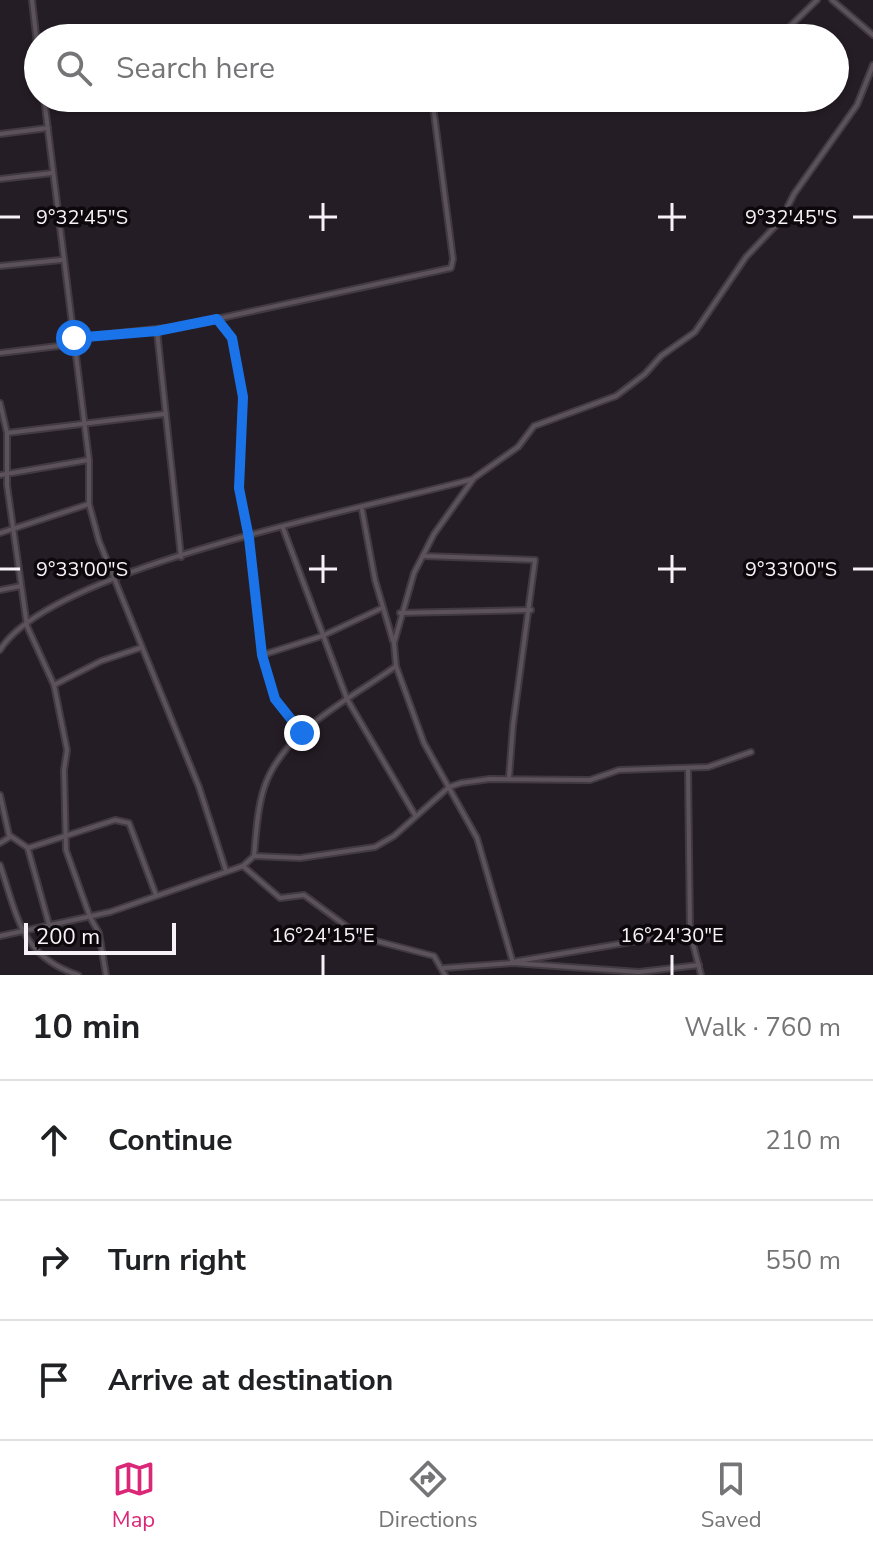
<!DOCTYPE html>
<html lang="en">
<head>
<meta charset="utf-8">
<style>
  :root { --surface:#fff; --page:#f6f6f6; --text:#202124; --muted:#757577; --line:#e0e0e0; --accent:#db2777 }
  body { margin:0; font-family:"Nunito Sans",sans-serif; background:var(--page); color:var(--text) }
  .scale { position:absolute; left:24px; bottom:20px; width:152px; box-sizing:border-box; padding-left:8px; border:4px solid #f7f1f8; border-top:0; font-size:22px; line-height:28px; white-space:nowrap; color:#f7f1f8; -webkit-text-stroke:6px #0c080c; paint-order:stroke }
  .stop { position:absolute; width:24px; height:24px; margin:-18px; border:6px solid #1a73e8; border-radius:50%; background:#fff }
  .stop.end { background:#1a73e8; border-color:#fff; box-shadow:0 2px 8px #0008 }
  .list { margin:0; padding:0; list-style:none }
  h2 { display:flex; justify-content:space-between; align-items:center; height:104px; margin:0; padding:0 32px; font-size:34px }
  h2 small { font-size:26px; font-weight:400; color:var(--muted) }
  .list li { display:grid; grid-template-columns:52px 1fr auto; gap:24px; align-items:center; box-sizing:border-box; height:120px; padding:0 32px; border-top:2px solid var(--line) }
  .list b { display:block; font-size:30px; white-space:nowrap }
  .list em { font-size:26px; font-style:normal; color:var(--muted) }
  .icon { flex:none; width:44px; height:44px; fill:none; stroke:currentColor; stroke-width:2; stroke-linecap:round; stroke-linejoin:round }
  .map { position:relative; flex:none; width:873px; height:975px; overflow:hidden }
  .search { position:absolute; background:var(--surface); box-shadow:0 2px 6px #0004; left:24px; right:24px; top:24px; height:88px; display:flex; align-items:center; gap:20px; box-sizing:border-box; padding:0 28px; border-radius:44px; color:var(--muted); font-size:30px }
  .sheet { height:464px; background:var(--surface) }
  nav { display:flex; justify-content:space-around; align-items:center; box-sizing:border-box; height:112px; border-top:2px solid var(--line); background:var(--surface); font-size:22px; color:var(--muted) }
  nav a { display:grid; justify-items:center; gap:4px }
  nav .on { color:var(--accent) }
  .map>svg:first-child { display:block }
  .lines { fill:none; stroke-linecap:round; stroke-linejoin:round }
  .minor-casing { stroke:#413a41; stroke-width:8 }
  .minor { stroke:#5c525c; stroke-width:4 }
  .route { stroke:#1a73e8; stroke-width:10 }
  .ticks { fill:none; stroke:#f7f1f8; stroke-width:3 }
  .ticks-label { font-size:20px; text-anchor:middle; fill:#f7f1f8; stroke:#0c080c; stroke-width:7; stroke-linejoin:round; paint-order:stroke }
</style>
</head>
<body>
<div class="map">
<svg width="873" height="975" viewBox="0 0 873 975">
  <rect width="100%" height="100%" fill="#251d25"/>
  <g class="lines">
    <defs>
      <g id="minor">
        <path d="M32,0L38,53"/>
        <path d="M832,0L873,35"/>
        <path d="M778,38L817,0"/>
        <path d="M44,98L89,460V504L99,541L199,787L226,871"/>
        <path d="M0,134L48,128"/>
        <path d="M0,179L52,173"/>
        <path d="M0,266L61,260"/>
        <path d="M217,319L232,338L243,397L239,488L249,538L262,655L275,699L302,733"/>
        <path d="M157,331L181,557"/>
        <path d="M74,338L184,326L451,268L453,259L432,98"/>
        <path d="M0,353L75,344"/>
        <path d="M0,403L7,433V485L27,626L54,685L67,750L64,770L66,850L90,917L99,933L106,975"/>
        <path d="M7,433L164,414"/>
        <path d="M0,475L88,460"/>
        <path d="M362,510L375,580L393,641"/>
        <path d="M283,528L347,699L415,815"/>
        <path d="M0,533L89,504"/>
        <path d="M423,556L535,560L513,725L509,778"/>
        <path d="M0,590L21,586"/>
        <path d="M400,613L531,610"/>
        <path d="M0,650C51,567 373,507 473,479"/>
        <path d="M262,655L322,636L382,608"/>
        <path d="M54,685L101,661L140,648"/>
        <path d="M0,795L9,835L28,848L115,820L129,823L156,895"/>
        <path d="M0,843L10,837"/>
        <path d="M28,849L50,928"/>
        <path d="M254,856C256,834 257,810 264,788C283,730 351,699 396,666"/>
        <path d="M0,865C18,918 21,956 78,975"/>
        <path d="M243,866L280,898L304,895L361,937L434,956L445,975"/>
        <path d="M690,932L701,975"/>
        <path d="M0,936L110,912L243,866L254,856L300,858L375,847L394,836L449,787L461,783L490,779L590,780L619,770L708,767L751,752"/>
        <path d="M512,962L690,932L688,768"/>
        <path d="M513,963L477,838L424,743L396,666L394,643L414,573L434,534L474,478L518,447L534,426L616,396L645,374L661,356L695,332L746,257L781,220L794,194L857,105L873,65"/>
        <path d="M444,968L513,963L639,972L699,965"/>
      </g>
    </defs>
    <use href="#minor" class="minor-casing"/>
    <use href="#minor" class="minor"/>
  </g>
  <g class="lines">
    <path class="route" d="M74,338L157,331L217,319L232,338L243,397L239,488L249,538L262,655L275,699L302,733"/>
  </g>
  <path class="ticks" d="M323,203V231M672,203V231M0,217H20M309,217H337M658,217H686M853,217H873M323,555V583M672,555V583M0,569H20M309,569H337M658,569H686M853,569H873M323,955V975M672,955V975"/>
  <g class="ticks-label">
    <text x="82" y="224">9°32'45"S</text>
    <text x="791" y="224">9°32'45"S</text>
    <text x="82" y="576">9°33'00"S</text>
    <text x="791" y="576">9°33'00"S</text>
    <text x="323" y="942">16°24'15"E</text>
    <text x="672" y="942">16°24'30"E</text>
  </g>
</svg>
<div class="scale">200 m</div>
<div class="stop" style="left:74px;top:338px"></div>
<div class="stop end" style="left:302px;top:733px"></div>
<div class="search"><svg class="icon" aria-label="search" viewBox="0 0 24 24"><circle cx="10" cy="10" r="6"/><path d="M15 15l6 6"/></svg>Search here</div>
</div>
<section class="sheet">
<h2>10 min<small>Walk · 760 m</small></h2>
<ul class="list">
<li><svg class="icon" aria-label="ahead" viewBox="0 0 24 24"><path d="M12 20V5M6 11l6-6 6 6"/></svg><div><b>Continue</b></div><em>210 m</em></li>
<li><svg class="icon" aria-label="right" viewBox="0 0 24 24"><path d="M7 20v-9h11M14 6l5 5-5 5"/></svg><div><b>Turn right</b></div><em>550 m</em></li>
<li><svg class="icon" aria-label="arrive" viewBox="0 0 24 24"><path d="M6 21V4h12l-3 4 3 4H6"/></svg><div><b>Arrive at destination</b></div></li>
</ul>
</section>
<nav>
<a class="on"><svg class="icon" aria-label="map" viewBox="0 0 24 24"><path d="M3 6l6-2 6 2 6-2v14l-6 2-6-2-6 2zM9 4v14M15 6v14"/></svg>Map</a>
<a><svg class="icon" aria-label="directions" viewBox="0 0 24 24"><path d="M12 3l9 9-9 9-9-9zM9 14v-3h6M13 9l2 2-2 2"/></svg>Directions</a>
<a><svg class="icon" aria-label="saved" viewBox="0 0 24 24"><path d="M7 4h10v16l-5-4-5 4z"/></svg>Saved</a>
</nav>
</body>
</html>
